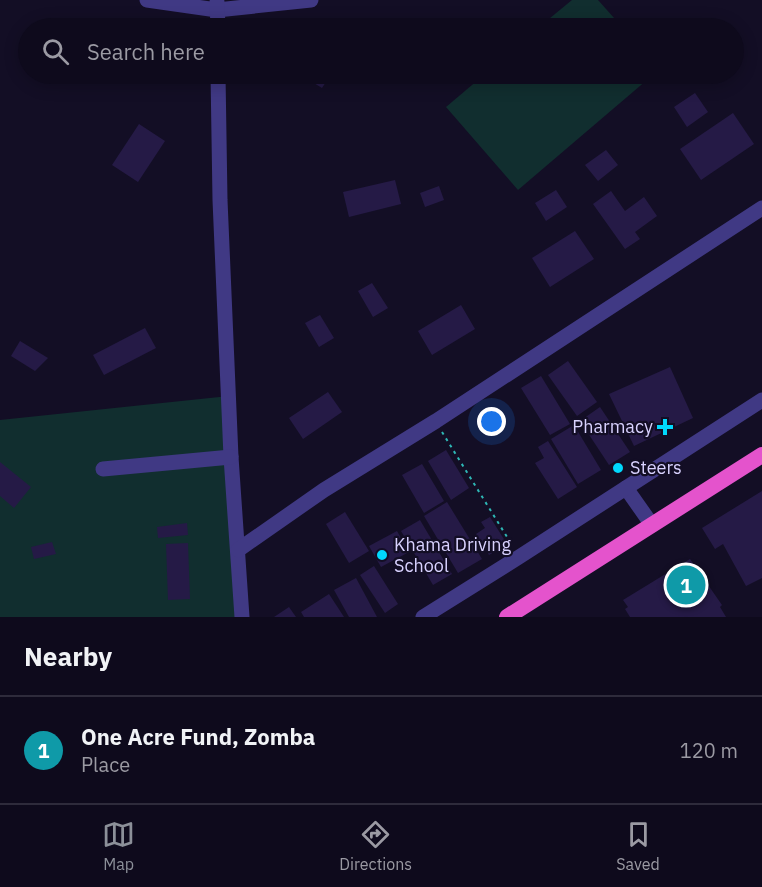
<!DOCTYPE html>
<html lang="en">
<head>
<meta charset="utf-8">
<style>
  :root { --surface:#0e0a1c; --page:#171325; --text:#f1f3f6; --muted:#9b9aa3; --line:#2e2b3b; --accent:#8c9099 }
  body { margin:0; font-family:"IBM Plex Sans",sans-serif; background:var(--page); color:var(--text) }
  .you { position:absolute; left:492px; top:422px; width:21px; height:21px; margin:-15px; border:4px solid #fff; border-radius:50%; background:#1a73e8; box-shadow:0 0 0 9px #1a73e833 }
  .badge { display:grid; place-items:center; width:39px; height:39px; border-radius:50%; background:var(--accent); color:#fff; font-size:20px; font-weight:700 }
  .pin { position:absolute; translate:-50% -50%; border:3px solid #fff; box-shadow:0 2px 6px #0006 }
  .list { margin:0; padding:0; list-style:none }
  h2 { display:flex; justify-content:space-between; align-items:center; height:78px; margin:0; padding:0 24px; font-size:26px }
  h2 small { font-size:20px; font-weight:400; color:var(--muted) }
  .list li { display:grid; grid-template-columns:39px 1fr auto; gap:18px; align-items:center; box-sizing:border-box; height:108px; padding:0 24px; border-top:2px solid var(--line) }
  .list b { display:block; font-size:22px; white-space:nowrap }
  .list p { margin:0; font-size:20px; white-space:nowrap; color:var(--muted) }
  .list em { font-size:20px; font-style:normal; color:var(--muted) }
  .icon { flex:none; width:33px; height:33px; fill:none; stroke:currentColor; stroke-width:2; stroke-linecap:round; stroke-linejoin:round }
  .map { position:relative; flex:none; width:762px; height:617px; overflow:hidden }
  .search { position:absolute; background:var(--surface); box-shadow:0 3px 15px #0003; left:18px; right:18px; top:18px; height:66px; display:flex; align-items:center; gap:15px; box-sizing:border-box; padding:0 21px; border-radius:33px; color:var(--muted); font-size:22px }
  .sheet { height:186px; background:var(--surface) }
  nav { display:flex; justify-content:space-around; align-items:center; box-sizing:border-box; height:84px; border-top:2px solid var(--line); background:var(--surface); font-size:16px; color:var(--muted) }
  nav a { display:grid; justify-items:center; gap:3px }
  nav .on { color:var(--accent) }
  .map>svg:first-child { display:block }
  .green { fill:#112e2f }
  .building { fill:#251a46 }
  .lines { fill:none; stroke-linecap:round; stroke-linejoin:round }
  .path { stroke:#2eb7b5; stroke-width:2; stroke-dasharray:3 4.5; stroke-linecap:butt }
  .minor { stroke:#403984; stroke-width:15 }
  .trunk { stroke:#e453cc; stroke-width:16 }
  .poi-dot { fill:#00d8fd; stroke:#130e25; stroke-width:2 }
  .labels { text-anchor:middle; stroke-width:4.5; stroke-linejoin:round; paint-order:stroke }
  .poi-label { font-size:18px; fill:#d9d2ff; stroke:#130e25; text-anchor:start }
</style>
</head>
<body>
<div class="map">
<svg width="762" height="617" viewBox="0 0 762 617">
  <rect width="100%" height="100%" fill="#130e25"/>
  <g class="green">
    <path d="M572,0H598L623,28H538Z"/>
    <path d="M485,74H654L518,190L446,107Z"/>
    <path d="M229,396L237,617H0V420Z"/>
  </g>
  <g class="building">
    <path d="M299,74H331L322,88Z"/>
    <path d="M695,93L708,112L687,127L674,107Z"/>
    <path d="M733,113L754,144L701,180L680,149Z"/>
    <path d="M139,124L165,141L138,182L112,165Z"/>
    <path d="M606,150L618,165L598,181L585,165Z"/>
    <path d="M395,180L401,204L349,217L343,192Z"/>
    <path d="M439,186L444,200L425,207L420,193Z"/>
    <path d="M556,190L567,207L546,221L535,203Z"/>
    <path d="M611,191L625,211L644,197L657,216L635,232L640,239L625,249L593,204Z"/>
    <path d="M575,231L594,259L550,287L532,258Z"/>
    <path d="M372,283L388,308L373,317L358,291Z"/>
    <path d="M461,305L475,329L432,355L418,331Z"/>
    <path d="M320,315L334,338L319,347L305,323Z"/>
    <path d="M145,328L156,348L104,375L93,355Z"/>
    <path d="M20,341L48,358L35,371L11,356Z"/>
    <path d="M568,361L597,402L577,416L548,375Z"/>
    <path d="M670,367L693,418L634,446L609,394Z"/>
    <path d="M541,376L570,424L550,435L521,388Z"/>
    <path d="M328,392L342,412L303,439L289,418Z"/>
    <path d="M600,407L630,452L609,465L580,421Z"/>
    <path d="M574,425L601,470L578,484L551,439Z"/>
    <path d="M548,441L577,487L558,499L535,463L544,458L538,447Z"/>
    <path d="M446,450L469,488L451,500L428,461Z"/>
    <path d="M0,462L31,487L14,508L0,496Z"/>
    <path d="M422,464L444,501L424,513L402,475Z"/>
    <path d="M762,491V578L746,586L723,544L715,549L702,528Z"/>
    <path d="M447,502L482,559L458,573L424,516Z"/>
    <path d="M345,512L369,551L349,563L326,524Z"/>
    <path d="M490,517L507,544L489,555L476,534L485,528L481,522Z"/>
    <path d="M420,520L452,574L433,585L401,531Z"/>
    <path d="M187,523L188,535L158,538L157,527Z"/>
    <path d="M397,531L409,552L381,567L369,546Z"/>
    <path d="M52,542L56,554L34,559L31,547Z"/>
    <path d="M188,543L190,599L168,600L166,544Z"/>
    <path d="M690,559L722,605L720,607L726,617H630L625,609L628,607L623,600Z"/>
    <path d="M374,566L398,604L385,613L360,575Z"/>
    <path d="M356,578L377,617H349L334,590Z"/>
    <path d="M329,594L344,617H304L301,612Z"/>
    <path d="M289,607L296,617H274Z"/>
  </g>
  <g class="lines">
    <path class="path" d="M442,432L512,545"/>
    <g class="minor">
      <path d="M147,0L217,10L311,0"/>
      <path d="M217,2L218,28"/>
      <path d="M218,74L220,200L231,457L242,617"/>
      <path d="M103,469L231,457"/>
      <path d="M626,488L652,525"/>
      <path d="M238,550L324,490L436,421L762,208"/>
      <path d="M423,617L519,557L762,400"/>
    </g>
    <path class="trunk" d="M507,617L762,455"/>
  </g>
  <g class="poi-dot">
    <path d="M662 418h6v6h6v6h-6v6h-6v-6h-6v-6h6z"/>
    <circle cx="618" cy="468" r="6"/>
    <circle cx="382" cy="555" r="6"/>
  </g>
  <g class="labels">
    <g class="poi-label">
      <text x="653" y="433" text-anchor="end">Pharmacy</text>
      <text x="630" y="474">Steers</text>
      <text x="394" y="551">Khama Driving<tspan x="394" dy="21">School</tspan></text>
    </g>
  </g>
</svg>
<div class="you"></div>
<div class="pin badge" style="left:686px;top:585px;background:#0f9aa8">1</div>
<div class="search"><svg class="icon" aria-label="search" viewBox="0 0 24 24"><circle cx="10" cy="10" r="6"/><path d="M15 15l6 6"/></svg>Search here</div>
</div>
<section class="sheet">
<h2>Nearby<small></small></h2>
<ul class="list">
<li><span class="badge" style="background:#0f9aa8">1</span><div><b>One Acre Fund, Zomba</b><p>Place</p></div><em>120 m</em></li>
</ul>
</section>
<nav>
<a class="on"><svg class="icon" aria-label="map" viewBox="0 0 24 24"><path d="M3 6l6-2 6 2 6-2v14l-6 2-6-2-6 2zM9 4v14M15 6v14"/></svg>Map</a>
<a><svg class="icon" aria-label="directions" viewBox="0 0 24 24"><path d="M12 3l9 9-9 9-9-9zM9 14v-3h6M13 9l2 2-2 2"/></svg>Directions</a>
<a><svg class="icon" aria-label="saved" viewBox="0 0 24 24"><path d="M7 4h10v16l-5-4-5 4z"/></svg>Saved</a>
</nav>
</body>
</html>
